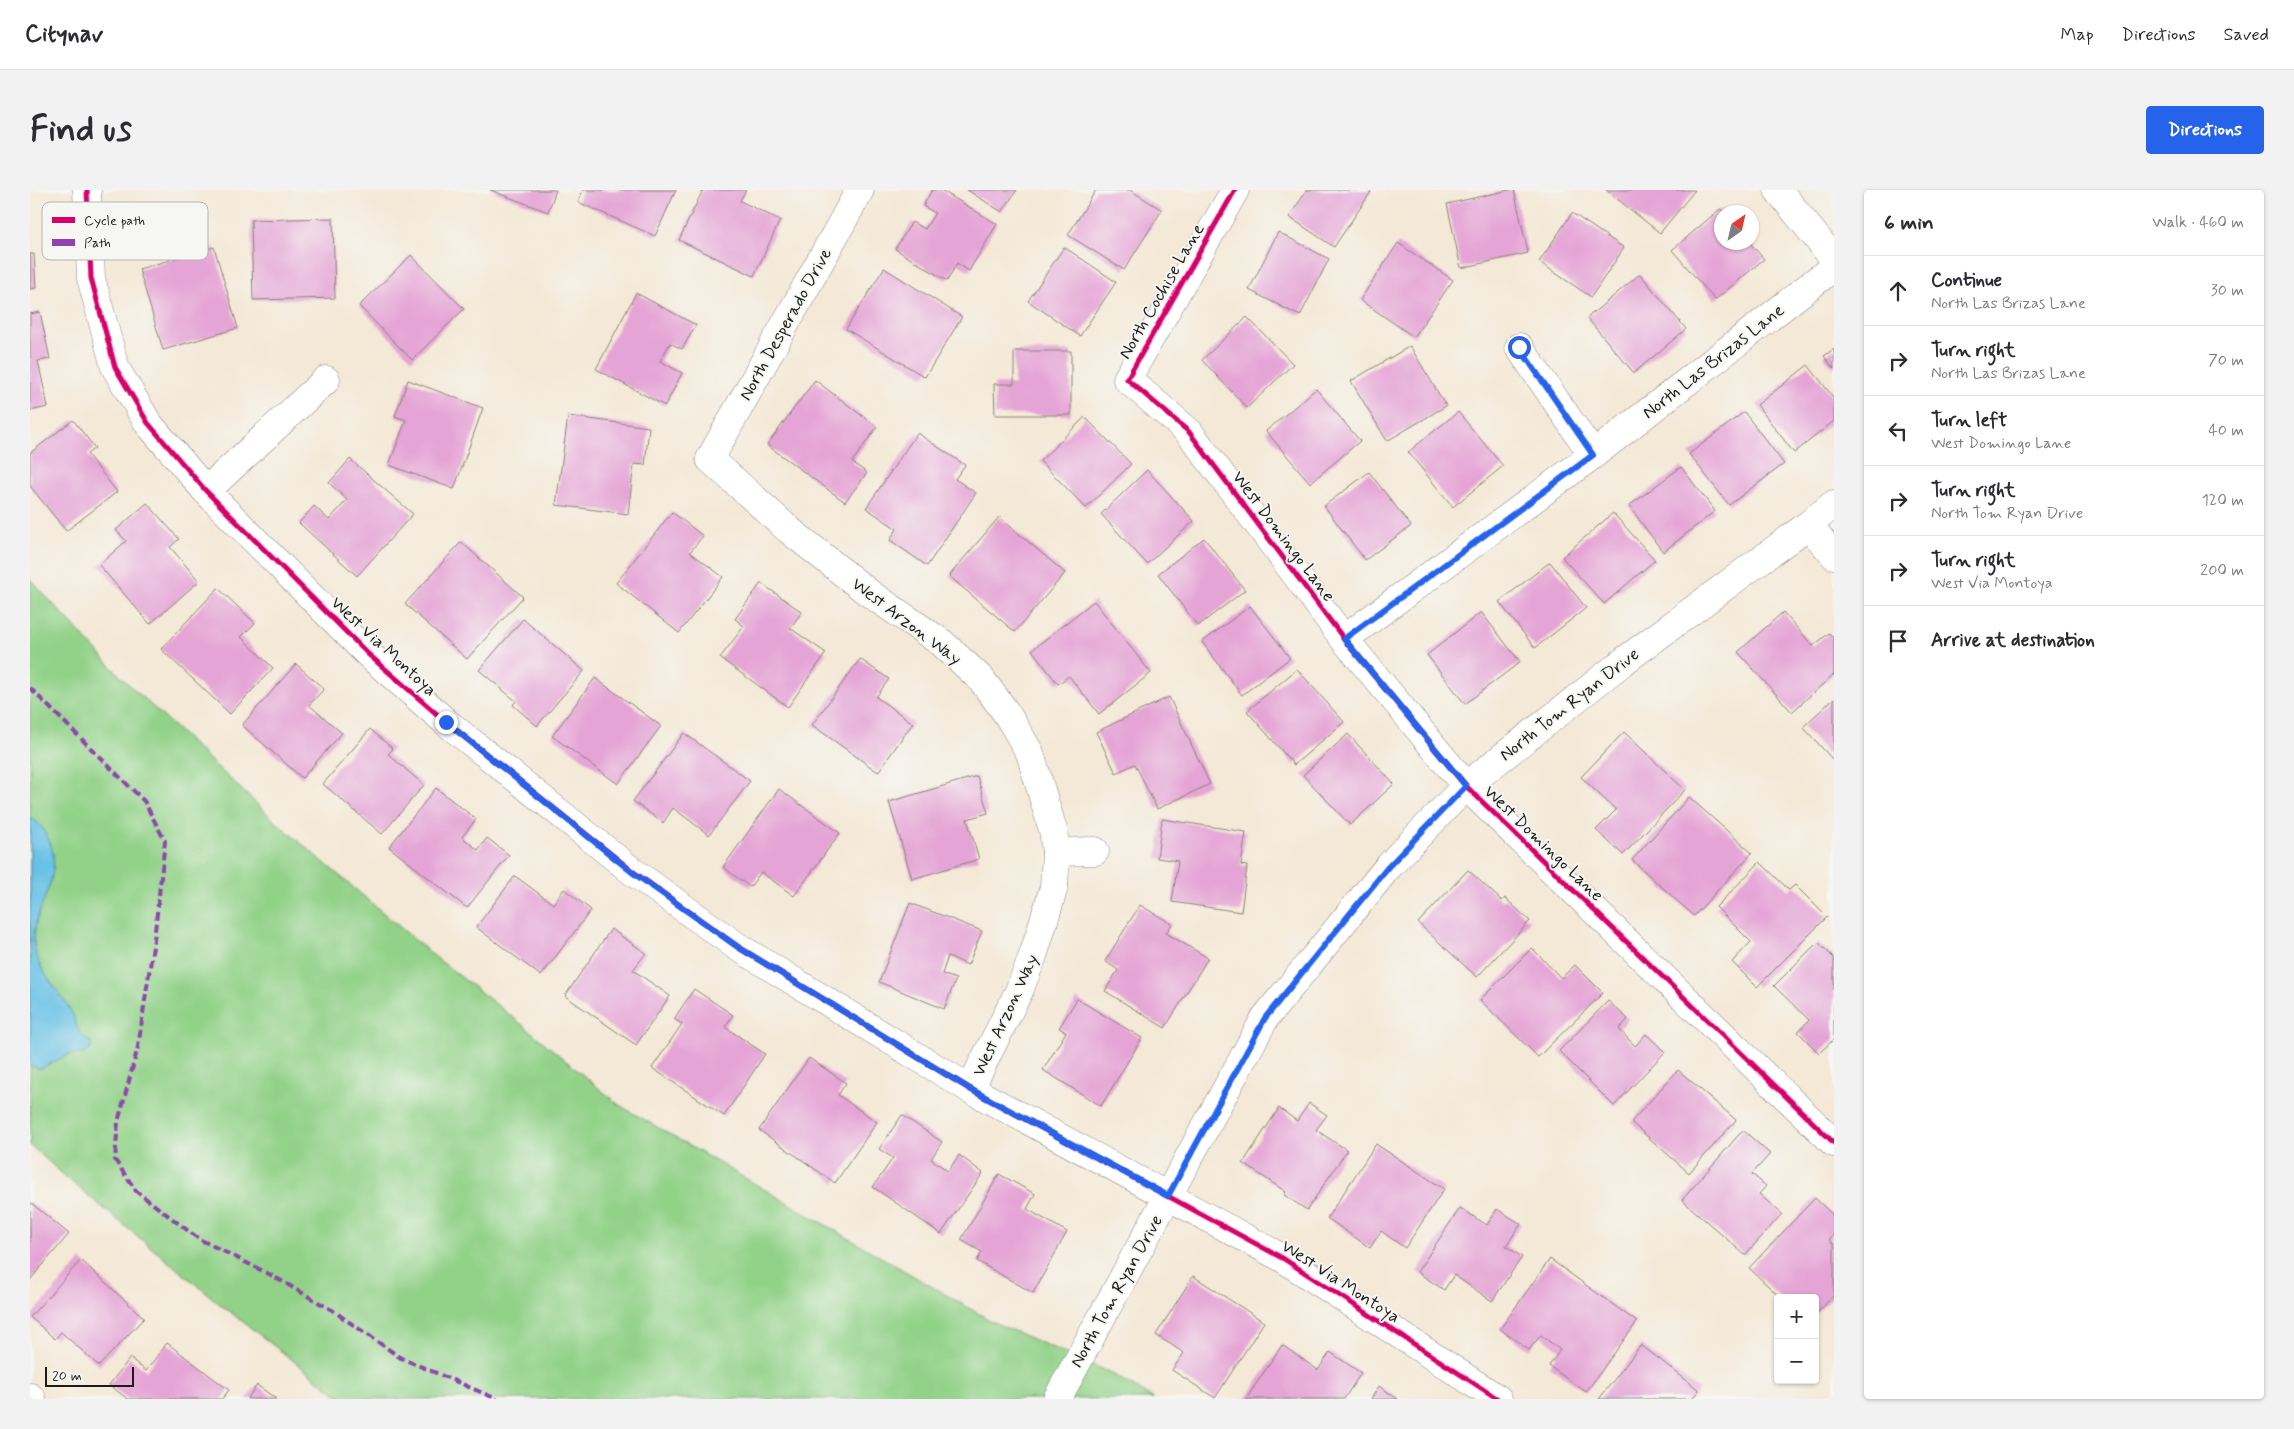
<!DOCTYPE html>
<html lang="en">
<head>
<meta charset="utf-8">
<style>
  :root { --surface:#fff; --page:#f2f2f3; --text:#2b2b33; --muted:#7c7c81; --line:#e1e1e2; --accent:#2563eb }
  body { margin:0; font-family:Mynerve,sans-serif; background:var(--page); color:var(--text) }
  .controls { position:absolute; right:15px; bottom:15px; display:grid; overflow:hidden; border-radius:5px; box-shadow:0 1px 4px #0004 }
  .controls button { width:45px; height:45px; display:grid; place-items:center; padding:0; border:0; border-bottom:1px solid var(--line); background:var(--surface); color:var(--text); font:25px sans-serif }
  .compass { position:absolute; left:1684px; top:15px; width:45px; height:45px; border-radius:50%; background:var(--surface); box-shadow:0 1px 4px #0004; rotate:34deg }
  .scale { position:absolute; left:15px; bottom:12px; width:89px; box-sizing:border-box; padding-left:5px; border:2px solid #1c1c1c; border-top:0; font-size:14px; line-height:18px; white-space:nowrap; color:#1c1c1c; -webkit-text-stroke:4px #f6f6f2; paint-order:stroke }
  .stop { position:absolute; width:15px; height:15px; margin:-11px; border:4px solid #2563eb; border-radius:50%; background:#fff }
  .stop.end { background:#2563eb; border-color:#fff; box-shadow:0 1px 5px #0008 }
  .list { margin:0; padding:0; list-style:none }
  h2 { display:flex; justify-content:space-between; align-items:center; height:65px; margin:0; padding:0 20px; font-size:21px }
  h2 small { font-size:16px; font-weight:400; color:var(--muted) }
  .list li { display:grid; grid-template-columns:32px 1fr auto; gap:15px; align-items:center; box-sizing:border-box; height:70px; padding:0 20px; border-top:1px solid var(--line) }
  .list b { display:block; font-size:19px; white-space:nowrap }
  .list p { margin:0; font-size:16px; white-space:nowrap; color:var(--muted) }
  .list em { font-size:16px; font-style:normal; color:var(--muted) }
  .icon { flex:none; width:28px; height:28px; fill:none; stroke:currentColor; stroke-width:2; stroke-linecap:round; stroke-linejoin:round }
  .map { position:relative; flex:none; width:1804px; height:1209px; overflow:hidden; border-radius:5px }
  header { display:flex; align-items:center; gap:30px; box-sizing:border-box; height:70px; padding:0 25px; background:var(--surface); border-bottom:1px solid var(--line) }
  header strong { font-size:24px }
  nav { display:flex; gap:28px; margin-inline-start:auto; font-size:18px }
  .intro { display:flex; align-items:center; justify-content:space-between; box-sizing:border-box; height:120px; padding:0 30px }
  h1 { margin:0; font-size:35px }
  .button { padding:12px 22px; border-radius:5px; background:var(--accent); color:#fff; font-size:18px; font-weight:700 }
  main { display:flex; gap:30px; padding:0 30px }
  aside { flex:1; background:var(--surface); border-radius:5px; box-shadow:0 1px 4px #0004 }
  .map>svg:first-child { display:block }
  .green { fill:#92d288; stroke:#577752 }
  .water { fill:#68c1e6; stroke:#426e81 }
  .building { fill:#e5a4d6 }
  .lines { fill:none; stroke-linecap:round; stroke-linejoin:round }
  .minor-casing { stroke:#888279; stroke-width:29 }
  .minor { stroke:#fff; stroke-width:28 }
  .quiet { stroke:#8e44ad; stroke-width:4; stroke-dasharray:8 4; stroke-linecap:butt }
  .cycleway-casing { stroke:#f6f6f2; stroke-width:8 }
  .cycleway { stroke:#d6006c; stroke-width:5 }
  .route { stroke:#2563eb; stroke-width:6 }
  .labels { text-anchor:middle; stroke-width:4; stroke-linejoin:round; paint-order:stroke }
  .street-label { font-size:18px; fill:#1c1c1c; stroke:#f6f6f2 }
  .key { fill:#f6f6f2; stroke:#b5b5b2; stroke-width:1 }
  .key-label { font-size:14px; fill:#1c1c1c }
</style>
</head>
<body>
<header>
<strong>Citynav</strong>
<nav><a>Map</a><a>Directions</a><a>Saved</a></nav>
</header>
<div class="intro"><h1>Find us</h1><a class="button">Directions</a></div>
<main>
<div class="map">
<svg width="1804" height="1209" viewBox="0 0 1804 1209">
  <rect width="100%" height="100%" fill="#f6f6f2"/>
  <filter id="ink" filterUnits="userSpaceOnUse"><feTurbulence type="fractalNoise" baseFrequency=".02" numOctaves="2"/><feDisplacementMap in="SourceGraphic" scale="10" xChannelSelector="R" yChannelSelector="G"/><feConvolveMatrix kernelMatrix="1 2 1 2 8 2 1 2 1" color-interpolation-filters="sRGB"/></filter>
  <filter id="wash" filterUnits="userSpaceOnUse"><feTurbulence type="fractalNoise" baseFrequency=".0096" numOctaves="4" result="noise"/><feDisplacementMap in="SourceGraphic" scale="20" xChannelSelector="R" yChannelSelector="G"/><feGaussianBlur stdDeviation="1.12" result="paint"/><feColorMatrix in="noise" values="0 0 0 0 0 0 0 0 0 0 0 0 0 0 0 0 0 1.4 0 .05"/><feComposite in="paint" operator="in"/></filter>
  <g filter="url(#wash)">
    <rect width="100%" height="100%" fill="#f4e8d6"/>
    <path class="green" d="M0,389L91,487L245,631L404,766L494,836L589,915L963,1132L1079,1182L1124,1209H313L191,1115L38,989L0,955Z"/>
    <path class="water" d="M0,628C10,633 12,637 17,646C38,686 3,713 4,752C5,779 27,797 39,818C49,834 43,842 61,852V859L53,864H40L10,879L0,876Z"/>
    <g id="blocks">
      <g class="building">
        <path d="M460,0H526L518,22Z"/>
        <path d="M553,0H646L625,46L548,12Z"/>
        <path d="M673,0H716L710,11L750,30L724,86L649,50Z"/>
        <path d="M902,0H911L967,34L939,81L927,73L917,91L865,59L882,32L895,39L905,23L893,16Z"/>
        <path d="M937,0H987L972,22Z"/>
        <path d="M1066,0H1100L1132,20L1094,80L1038,45Z"/>
        <path d="M1277,0H1337L1341,2L1304,57L1259,27Z"/>
        <path d="M1479,0H1484L1498,63L1431,78L1417,14Z"/>
        <path d="M1576,0H1665L1630,43Z"/>
        <path d="M1690,19L1694,22H1692V52H1719L1734,69L1685,110L1642,60Z"/>
        <path d="M1542,23L1594,58L1561,107L1509,72Z"/>
        <path d="M303,28L305,108L223,110L221,30Z"/>
        <path d="M1248,42L1299,69L1270,126L1219,100Z"/>
        <path d="M1368,53L1423,90L1384,147L1330,110Z"/>
        <path d="M184,57L208,138L133,160L109,79Z"/>
        <path d="M1034,57L1086,92L1050,146L998,111Z"/>
        <path d="M0,64H4L6,98L0,99Z"/>
        <path d="M381,65L434,119L382,170L329,116Z"/>
        <path d="M854,78L932,127L895,187L816,139Z"/>
        <path d="M1610,84L1656,139L1604,183L1557,128Z"/>
        <path d="M606,103L666,135L652,159L640,153L630,171L652,183L635,216L566,179Z"/>
        <path d="M10,122L20,169L8,171L18,217L0,221V124Z"/>
        <path d="M1217,127L1263,174L1217,218L1172,170Z"/>
        <path d="M1380,156L1416,216L1357,251L1321,191Z"/>
        <path d="M1804,159V179L1794,166Z"/>
        <path d="M984,161H1041V225H965L964,194H984Z"/>
        <path d="M1778,175L1804,208V231L1764,263L1727,215Z"/>
        <path d="M378,190L453,218L424,299L359,275L376,230L365,226Z"/>
        <path d="M785,190L847,237L822,272L837,283L815,312L737,255Z"/>
        <path d="M1286,199L1330,251L1280,293L1236,241Z"/>
        <path d="M1428,222L1473,276L1423,317L1378,262Z"/>
        <path d="M1714,222L1754,274L1699,315L1659,264Z"/>
        <path d="M538,226L619,237L615,275L604,274L598,324L526,315Z"/>
        <path d="M1055,227L1101,274L1056,318L1010,271Z"/>
        <path d="M43,230L65,258L57,264L87,302L36,341L0,296V263Z"/>
        <path d="M887,243L935,275L925,289L946,303L897,376L860,350L867,339L836,318Z"/>
        <path d="M320,269L383,324L327,386L269,333L284,316L299,330L317,310L299,293Z"/>
        <path d="M1651,277L1685,321L1633,362L1599,316Z"/>
        <path d="M1117,280L1164,331L1117,374L1071,324Z"/>
        <path d="M1339,282L1381,336L1335,370L1294,316Z"/>
        <path d="M117,313L149,349L140,357L169,391L120,434L69,375L96,351L86,340Z"/>
        <path d="M642,322L673,346L660,362L693,387L649,443L586,393Z"/>
        <path d="M1583,323L1625,370L1574,414L1532,367Z"/>
        <path d="M969,327L1035,383L985,442L919,386Z"/>
        <path d="M1174,348L1215,400L1168,436L1128,384Z"/>
        <path d="M431,352L493,407L437,469L375,414Z"/>
        <path d="M1520,372L1556,418L1505,458L1469,412Z"/>
        <path d="M731,393L772,422L760,438L796,463L758,517L690,468L714,436L705,429Z"/>
        <path d="M188,398L225,433L211,447L243,478L200,524L131,459Z"/>
        <path d="M1064,411L1121,483L1069,524L1039,486L1028,494L1002,460Z"/>
        <path d="M1220,416L1260,468L1212,505L1172,452Z"/>
        <path d="M1451,422L1490,472L1435,514L1397,465Z"/>
        <path d="M1753,422L1783,456L1799,443L1804,449V484L1762,522L1708,462Z"/>
        <path d="M493,429L554,481L507,536L483,515L486,511L449,480Z"/>
        <path d="M830,469L859,489L846,507L883,533L848,582L782,535Z"/>
        <path d="M266,474L294,499L279,515L312,543L272,588L212,535Z"/>
        <path d="M1267,479L1314,532L1264,575L1217,521Z"/>
        <path d="M565,488L631,536L588,594L522,546Z"/>
        <path d="M1139,507L1180,594L1127,619L1105,574L1086,583L1066,542Z"/>
        <path d="M1804,508V571L1773,537Z"/>
        <path d="M340,539L363,559L358,564L394,595L352,644L293,594Z"/>
        <path d="M1594,542L1655,600L1593,665L1566,640L1586,620L1551,587Z"/>
        <path d="M654,543L720,591L679,645L643,618L633,633L603,611Z"/>
        <path d="M1318,544L1364,594L1320,635L1273,585Z"/>
        <path d="M947,586L958,623L937,629L949,669L882,689L859,612Z"/>
        <path d="M406,598L446,629L432,647L448,660L457,648L479,665L437,718L359,657Z"/>
        <path d="M749,599L810,643L764,706L731,682L720,697L693,677Z"/>
        <path d="M1659,607L1722,663L1664,726L1602,670Z"/>
        <path d="M1132,629L1216,642L1211,675L1217,676L1211,722L1142,712L1148,671L1127,668Z"/>
        <path d="M1730,672L1759,700L1765,695L1797,727L1727,797L1702,772L1721,752L1686,717Z"/>
        <path d="M1438,680L1472,711L1475,708L1500,731L1447,787L1388,733Z"/>
        <path d="M485,686L523,714L534,699L561,720L511,786L446,737Z"/>
        <path d="M880,713L952,741L938,775L918,766L912,784L926,789L914,819L849,792Z"/>
        <path d="M1110,715L1142,734L1136,743L1178,768L1135,838L1075,801L1088,780L1075,771Z"/>
        <path d="M581,739L616,763L603,780L640,806L606,855L535,806Z"/>
        <path d="M1788,752L1804,768V849L1789,863L1768,842L1779,830L1744,796Z"/>
        <path d="M1502,758L1531,788L1545,775L1573,803L1508,867L1450,810Z"/>
        <path d="M664,799L703,825L695,837L735,864L694,926L622,878L652,834L644,829Z"/>
        <path d="M1047,809L1112,848L1071,916L1013,880L1036,842L1029,838Z"/>
        <path d="M1578,811L1598,829L1589,839L1605,856L1616,844L1635,862L1584,916L1529,861Z"/>
        <path d="M779,868L816,893L808,905L847,932L805,993L729,940Z"/>
        <path d="M1648,880L1706,930L1659,983L1601,932Z"/>
        <path d="M1279,913L1297,925L1286,940L1317,960L1277,1020L1254,1005L1256,1002L1213,973L1249,918L1267,931Z"/>
        <path d="M872,925L912,952L901,969L918,981L929,965L953,983L911,1044L843,997L863,968L849,959Z"/>
        <path d="M1713,940L1740,964L1722,984L1736,996L1729,1004L1752,1024L1715,1065L1652,1010Z"/>
        <path d="M1346,954L1414,999L1375,1058L1351,1041L1340,1058L1297,1028Z"/>
        <path d="M969,984L1005,1004L997,1019L1037,1042L1003,1103L947,1071L952,1062L931,1050Z"/>
        <path d="M1785,1008L1804,1026V1044L1799,1050L1804,1054V1105L1785,1125V1108H1751L1719,1078Z"/>
        <path d="M0,1012L39,1044L0,1090Z"/>
        <path d="M1430,1018L1457,1035L1467,1019L1491,1034L1476,1056L1492,1067L1462,1111L1424,1085L1414,1100L1387,1082Z"/>
        <path d="M1520,1069L1607,1132L1556,1202L1519,1176L1530,1160L1511,1145L1499,1160L1470,1139Z"/>
        <path d="M51,1070L114,1128L69,1176L31,1142L25,1149L0,1127Z"/>
        <path d="M1163,1086L1234,1132L1185,1208L1142,1180L1154,1163L1126,1145Z"/>
        <path d="M137,1153L199,1200L192,1209H98L79,1195L100,1168L116,1181Z"/>
        <path d="M1252,1155L1288,1180L1300,1162L1331,1183L1314,1209H1216Z"/>
        <path d="M1611,1155L1669,1200L1662,1209H1569Z"/>
        <path d="M227,1195L246,1209H217Z"/>
        <path d="M1349,1196L1368,1209H1341Z"/>
      </g>
    </g>
  </g>
  <g filter="url(#ink)">
    <use href="#blocks" fill-opacity="0" stroke="#888279" stroke-width="1"/>
    <g class="lines">
      <defs>
        <g id="minor">
          <path d="M57,0L61,88L85,177L118,233L176,301L338,464L416,532L602,681L708,757L940,899L1254,1069L1468,1209"/>
          <path d="M830,0L680,269L759,340L839,403L912,453L951,489L977,524L1000,563L1023,640L1026,662L1024,697L1004,763L989,801L940,899"/>
          <path d="M1205,0L1097,189L1159,242L1314,449L1436,596L1804,953"/>
          <path d="M1748,0L1804,69"/>
          <path d="M1489,157L1563,265"/>
          <path d="M176,301L296,190"/>
          <path d="M1778,335L1804,365"/>
          <path d="M1314,449L1563,265L1804,77"/>
          <path d="M1026,662L1065,661"/>
          <path d="M0,1207L2,1209"/>
          <path d="M1027,1209L1235,828L1358,677L1436,596L1594,471L1778,335L1804,314"/>
        </g>
      </defs>
      <use href="#minor" class="minor-casing"/>
      <use href="#minor" class="minor"/>
      <path class="quiet" d="M0,498L114,611L135,651L124,750L108,857L88,932L85,970L106,1001L169,1049L241,1085L302,1120L371,1168L467,1209"/>
      <defs>
        <g id="cycleway">
          <path d="M57,0L61,88L85,177L118,233L176,301L338,464L416,532L602,681L708,757L940,899L1254,1069L1468,1209"/>
          <path d="M1205,0L1097,189L1159,242L1314,449L1436,596L1804,953"/>
        </g>
      </defs>
      <use href="#cycleway" class="cycleway-casing"/>
      <use href="#cycleway" class="cycleway"/>
    </g>
  </g>
  <g class="lines" filter="url(#ink)">
    <path class="route" d="M416,532L602,682L708,757L940,899L1138,1006L1235,828L1358,677L1436,596L1314,449L1563,265L1489,157"/>
  </g>
  <g class="labels">
    <g class="street-label">
      <text transform="translate(1131 101) rotate(-60)" y="6">North Cochise Lane</text>
      <text transform="translate(755 134) rotate(-61)" y="6">North Desperado Drive</text>
      <text transform="translate(1683 171) rotate(-38)" y="6">North Las Brizas Lane</text>
      <text transform="translate(1254 346) rotate(53)" y="6">West Domingo Lane</text>
      <text transform="translate(877 431) rotate(37)" y="6">West Arzon Way</text>
      <text transform="translate(354 456) rotate(43)" y="6">West Via Montoya</text>
      <text transform="translate(1539 514) rotate(-38)" y="6">North Tom Ryan Drive</text>
      <text transform="translate(1514 653) rotate(44)" y="6">West Domingo Lane</text>
      <text transform="translate(975 825) rotate(-65)" y="6">West Arzon Way</text>
      <text transform="translate(1311 1091) rotate(33)" y="6">West Via Montoya</text>
      <text transform="translate(1086 1101) rotate(-61)" y="6">North Tom Ryan Drive</text>
    </g>
  </g>
  <rect x="12" y="12" width="166" height="58" rx="8" class="key"/>
  <rect x="22" y="27" width="23" height="6" fill="#d6006c"/>
  <rect x="22" y="49" width="23" height="7" fill="#8e44ad"/>
  <g class="key-label">
    <text x="54" y="35">Cycle path</text>
    <text x="54" y="57">Path</text>
  </g>
</svg>
<div class="controls">
<button>+</button>
<button>−</button>
</div>
<svg class="compass" viewBox="-18 -18 36 36"><path d="M0-13l5 13h-10z" fill="#e53935"/><path d="M0 13l5-13h-10z" fill="#7c7c81"/></svg>
<div class="scale">20 m</div>
<div class="stop" style="left:1489px;top:157px"></div>
<div class="stop end" style="left:416px;top:532px"></div>
</div>
<aside>
<h2>6 min<small>Walk · 460 m</small></h2>
<ul class="list">
<li><svg class="icon" aria-label="ahead" viewBox="0 0 24 24"><path d="M12 20V5M6 11l6-6 6 6"/></svg><div><b>Continue</b><p>North Las Brizas Lane</p></div><em>30 m</em></li>
<li><svg class="icon" aria-label="right" viewBox="0 0 24 24"><path d="M7 20v-9h11M14 6l5 5-5 5"/></svg><div><b>Turn right</b><p>North Las Brizas Lane</p></div><em>70 m</em></li>
<li><svg class="icon" aria-label="left" viewBox="0 0 24 24"><path d="M17 20v-9H6M10 6l-5 5 5 5"/></svg><div><b>Turn left</b><p>West Domingo Lane</p></div><em>40 m</em></li>
<li><svg class="icon" aria-label="right" viewBox="0 0 24 24"><path d="M7 20v-9h11M14 6l5 5-5 5"/></svg><div><b>Turn right</b><p>North Tom Ryan Drive</p></div><em>120 m</em></li>
<li><svg class="icon" aria-label="right" viewBox="0 0 24 24"><path d="M7 20v-9h11M14 6l5 5-5 5"/></svg><div><b>Turn right</b><p>West Via Montoya</p></div><em>200 m</em></li>
<li><svg class="icon" aria-label="arrive" viewBox="0 0 24 24"><path d="M6 21V4h12l-3 4 3 4H6"/></svg><div><b>Arrive at destination</b></div></li>
</ul>
</aside>
</main>
</body>
</html>
